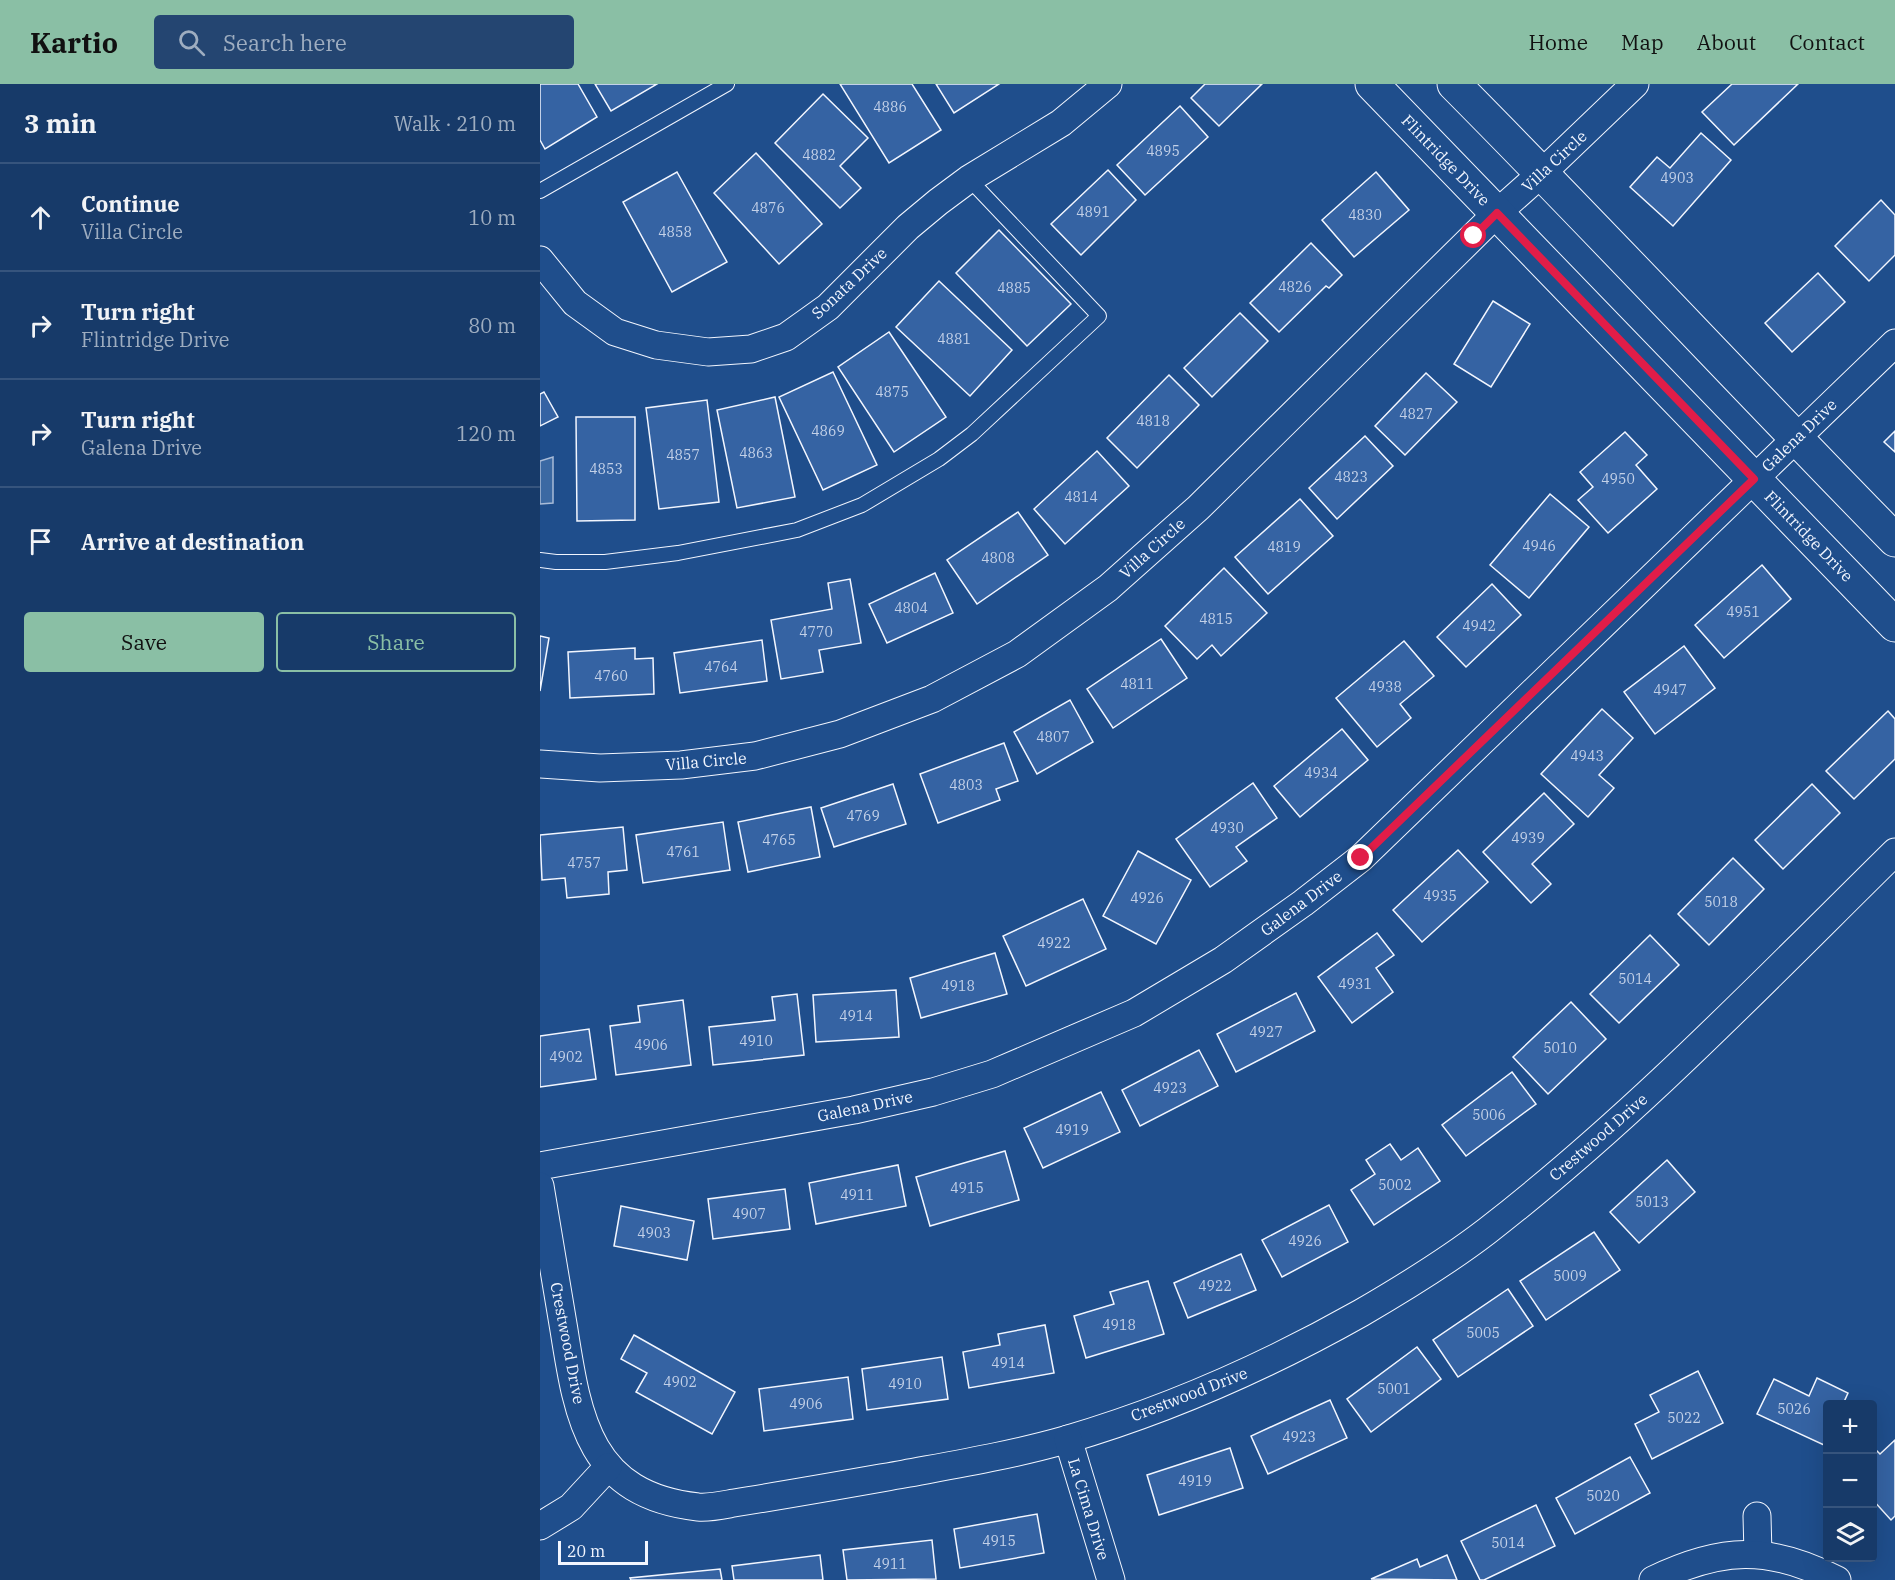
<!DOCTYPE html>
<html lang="en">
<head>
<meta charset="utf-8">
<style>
  :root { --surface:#173a69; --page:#244571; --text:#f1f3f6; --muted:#9eadc0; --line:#36547d; --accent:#8abfa5 }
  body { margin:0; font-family:"IBM Plex Serif",serif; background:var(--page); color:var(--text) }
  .controls { position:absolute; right:18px; bottom:18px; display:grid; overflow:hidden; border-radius:6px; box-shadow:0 6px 24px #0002 }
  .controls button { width:54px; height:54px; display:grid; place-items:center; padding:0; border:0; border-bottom:2px solid var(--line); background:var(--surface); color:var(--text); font:30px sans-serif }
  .scale { position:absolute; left:18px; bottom:15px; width:90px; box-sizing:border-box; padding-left:6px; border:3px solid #f2f6ff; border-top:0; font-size:16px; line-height:21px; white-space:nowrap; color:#f2f6ff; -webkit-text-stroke:4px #1f4e8c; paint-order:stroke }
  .stop { position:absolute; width:18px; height:18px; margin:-14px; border:4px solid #e11d48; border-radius:50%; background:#fff }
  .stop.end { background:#e11d48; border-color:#fff; box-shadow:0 2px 6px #0008 }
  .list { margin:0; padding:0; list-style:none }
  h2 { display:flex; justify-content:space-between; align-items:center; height:78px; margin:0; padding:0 24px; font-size:26px }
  h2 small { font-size:20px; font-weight:400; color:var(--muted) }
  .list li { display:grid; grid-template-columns:39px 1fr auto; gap:18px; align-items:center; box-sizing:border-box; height:108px; padding:0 24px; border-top:2px solid var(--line) }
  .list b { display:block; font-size:22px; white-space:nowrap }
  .list p { margin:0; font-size:20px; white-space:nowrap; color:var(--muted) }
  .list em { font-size:20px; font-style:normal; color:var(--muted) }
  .actions { display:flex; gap:12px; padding:18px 24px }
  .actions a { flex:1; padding:14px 0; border:2px solid var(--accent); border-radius:6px; text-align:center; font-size:21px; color:var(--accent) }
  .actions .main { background:var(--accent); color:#111 }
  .icon { flex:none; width:33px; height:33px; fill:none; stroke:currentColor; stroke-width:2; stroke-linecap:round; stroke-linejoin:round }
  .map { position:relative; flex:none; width:1355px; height:1496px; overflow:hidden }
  header { display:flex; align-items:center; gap:36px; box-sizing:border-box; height:84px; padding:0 30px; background:var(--accent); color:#111 }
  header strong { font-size:28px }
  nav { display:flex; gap:33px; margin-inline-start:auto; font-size:21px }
  .search { width:420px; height:54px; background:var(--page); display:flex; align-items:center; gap:15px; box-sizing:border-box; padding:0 21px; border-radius:6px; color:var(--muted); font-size:22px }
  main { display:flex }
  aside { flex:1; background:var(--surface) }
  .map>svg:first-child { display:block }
  .water { fill:#3b69a3; stroke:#a8bbd7; stroke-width:1.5 }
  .building { fill:#3563a3; stroke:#f2f6ff; stroke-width:1.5 }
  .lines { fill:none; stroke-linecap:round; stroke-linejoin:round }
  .lane-casing { stroke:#f2f6ff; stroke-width:16 }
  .street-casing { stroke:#f2f6ff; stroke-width:29 }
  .secondary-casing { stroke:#f2f6ff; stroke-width:35 }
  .lane { stroke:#1f4e8c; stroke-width:14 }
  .street { stroke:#1f4e8c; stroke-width:27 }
  .secondary { stroke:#1f4e8c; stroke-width:33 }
  .route { stroke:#e11d48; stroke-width:8 }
  .labels { text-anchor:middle; stroke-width:4.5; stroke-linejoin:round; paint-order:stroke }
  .number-label { font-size:14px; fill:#c3d1e8 }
  .street-label { font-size:16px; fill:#f2f6ff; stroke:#1f4e8c }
</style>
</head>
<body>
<header>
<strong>Kartio</strong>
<div class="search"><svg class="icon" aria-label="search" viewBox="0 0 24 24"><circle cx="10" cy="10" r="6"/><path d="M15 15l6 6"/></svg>Search here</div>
<nav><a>Home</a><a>Map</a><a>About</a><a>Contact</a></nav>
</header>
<main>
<aside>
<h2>3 min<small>Walk · 210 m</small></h2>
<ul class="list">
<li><svg class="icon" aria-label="ahead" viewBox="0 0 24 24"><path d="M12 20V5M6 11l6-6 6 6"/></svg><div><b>Continue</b><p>Villa Circle</p></div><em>10 m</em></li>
<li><svg class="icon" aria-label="right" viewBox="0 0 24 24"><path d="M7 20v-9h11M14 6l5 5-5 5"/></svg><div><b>Turn right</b><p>Flintridge Drive</p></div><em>80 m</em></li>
<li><svg class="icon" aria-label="right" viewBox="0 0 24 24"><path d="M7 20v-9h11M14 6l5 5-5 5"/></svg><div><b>Turn right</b><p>Galena Drive</p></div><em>120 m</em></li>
<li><svg class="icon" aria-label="arrive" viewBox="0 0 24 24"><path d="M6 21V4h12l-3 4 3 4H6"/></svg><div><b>Arrive at destination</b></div></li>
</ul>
<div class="actions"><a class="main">Save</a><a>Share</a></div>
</aside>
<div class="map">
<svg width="1355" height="1496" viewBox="0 0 1355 1496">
  <rect width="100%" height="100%" fill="#1f4e8c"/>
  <path class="water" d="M13,373V419L0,420V377Z"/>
  <g class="building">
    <path d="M0,0H38L57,33L5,65L0,56Z"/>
    <path d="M55,0H117L71,27Z"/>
    <path d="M300,0H372L401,46L349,79Z"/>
    <path d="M396,0H459L414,29Z"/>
    <path d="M665,0H722L679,42L651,14Z"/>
    <path d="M1192,0H1258L1194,61L1162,28Z"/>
    <path d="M283,10L328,54L300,82L321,104L300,124L235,59Z"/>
    <path d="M640,22L668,53L605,111L577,81Z"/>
    <path d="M1161,49L1191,76L1133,142L1090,103L1117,73L1130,84Z"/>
    <path d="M216,69L282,140L239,180L174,109Z"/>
    <path d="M568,86L596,116L541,171L511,140Z"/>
    <path d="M137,88L187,178L132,208L83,118Z"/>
    <path d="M836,88L869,126L814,173L782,136Z"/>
    <path d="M1341,116L1355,131V171L1329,197L1295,162Z"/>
    <path d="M459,146L531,220L487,262L416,189Z"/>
    <path d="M771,159L802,191L789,204L786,202L739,248L710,219Z"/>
    <path d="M1278,189L1305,218L1252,268L1225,239Z"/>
    <path d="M399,197L472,266L430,312L356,243Z"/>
    <path d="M953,217L990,240L951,303L914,280Z"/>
    <path d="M700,229L728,257L672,313L644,284Z"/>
    <path d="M349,248L406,333L354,368L298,283Z"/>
    <path d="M293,288L337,381L283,406L239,313Z"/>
    <path d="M886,289L917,318L865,371L835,342Z"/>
    <path d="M629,291L659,321L597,384L567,354Z"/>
    <path d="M4,308L18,333L0,342V310Z"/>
    <path d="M235,313L255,413L197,424L177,326Z"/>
    <path d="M167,316L179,418L119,425L106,324Z"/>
    <path d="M36,333H95V436L37,437Z"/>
    <path d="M1355,347V368L1344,358Z"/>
    <path d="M1085,348L1107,371L1096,381L1117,405L1068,449L1038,416L1053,403L1040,388Z"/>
    <path d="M825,352L853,382L797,435L769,404Z"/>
    <path d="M557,367L589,402L525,460L494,425Z"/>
    <path d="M1010,410L1049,443L989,514L950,481Z"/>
    <path d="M760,415L793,452L728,510L695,473Z"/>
    <path d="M478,428L508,471L437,520L407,476Z"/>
    <path d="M1222,481L1251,515L1184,574L1155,541Z"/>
    <path d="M684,484L727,529L681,572L672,561L657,575L625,542Z"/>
    <path d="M395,489L413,529L347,559L329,520Z"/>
    <path d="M310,495L321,559L279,566L283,588L241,595L231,536L292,525L288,499Z"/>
    <path d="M952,500L981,531L926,583L897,553Z"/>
    <path d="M0,552L9,554L0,607Z"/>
    <path d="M621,555L647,594L573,644L547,605Z"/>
    <path d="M222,556L227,597L140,609L134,569Z"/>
    <path d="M864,557L894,592L860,620L871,634L837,663L796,614Z"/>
    <path d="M1144,562L1175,604L1115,650L1084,608Z"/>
    <path d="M95,564V575L113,574L114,610L30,614L28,568Z"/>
    <path d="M530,616L553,658L497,690L474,648Z"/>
    <path d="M1062,625L1093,654L1059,691L1074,704L1048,733L1001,690Z"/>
    <path d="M1348,627L1355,635V675L1314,715L1286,687Z"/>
    <path d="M802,645L828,676L760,733L734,702Z"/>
    <path d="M464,659L478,697L456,705L460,716L398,739L380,690Z"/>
    <path d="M713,699L737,734L696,763L707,777L670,803L636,755Z"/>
    <path d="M353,700L366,740L294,763L281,724Z"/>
    <path d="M1272,700L1300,729L1243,785L1215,756Z"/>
    <path d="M1004,709L1034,740L992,780L1011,800L991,819L943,768Z"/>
    <path d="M271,723L280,773L208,788L198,738Z"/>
    <path d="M183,738L190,786L103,799L96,751Z"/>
    <path d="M83,743L87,786L68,788L69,810L27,814L25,794L2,796L0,751Z"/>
    <path d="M918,766L948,798L882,858L853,826Z"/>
    <path d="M598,767L651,796L616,860L563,832Z"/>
    <path d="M1193,774L1224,805L1169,861L1138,830Z"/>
    <path d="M543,815L566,865L486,902L463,852Z"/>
    <path d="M837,849L854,871L836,884L853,908L812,939L778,893Z"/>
    <path d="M1110,851L1139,881L1079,939L1050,910Z"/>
    <path d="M455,869L467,910L381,934L370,894Z"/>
    <path d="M356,906L359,953L276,958L273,911Z"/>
    <path d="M756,909L775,947L696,988L677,950Z"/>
    <path d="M257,910L264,971L173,981L169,943L235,936L232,913Z"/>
    <path d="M143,916L151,981L76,991L70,942L100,938L98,922Z"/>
    <path d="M1031,918L1066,955L1008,1010L973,973Z"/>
    <path d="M49,945L56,995L0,1003V952Z"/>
    <path d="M659,966L678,1002L600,1042L582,1006Z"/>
    <path d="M972,988L996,1020L926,1072L902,1041Z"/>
    <path d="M561,1008L580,1048L503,1084L484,1044Z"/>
    <path d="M850,1060L861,1076L878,1064L900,1097L834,1141L811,1106L835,1090L826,1076Z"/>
    <path d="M465,1067L479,1116L390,1142L376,1093Z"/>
    <path d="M1127,1076L1155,1108L1099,1159L1070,1128Z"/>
    <path d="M358,1081L366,1122L276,1140L269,1099Z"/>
    <path d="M245,1105L250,1145L173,1155L168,1115Z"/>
    <path d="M789,1121L808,1158L742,1193L722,1156Z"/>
    <path d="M81,1122L154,1137L147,1176L74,1162Z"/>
    <path d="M1054,1148L1080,1186L1006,1236L980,1197Z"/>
    <path d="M701,1170L716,1206L648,1234L634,1199Z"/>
    <path d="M608,1197L624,1250L546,1274L534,1232L574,1220L570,1208Z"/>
    <path d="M968,1205L993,1242L918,1293L893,1256Z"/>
    <path d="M505,1241L514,1289L429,1304L423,1268L460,1261L458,1250Z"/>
    <path d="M94,1251L195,1308L172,1350L96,1308L107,1289L81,1275Z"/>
    <path d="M877,1263L901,1295L831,1348L807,1315Z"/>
    <path d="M402,1273L408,1315L327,1326L322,1285Z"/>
    <path d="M1158,1287L1183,1339L1112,1375L1095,1340L1119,1328L1110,1311Z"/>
    <path d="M308,1293L313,1335L224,1347L219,1305Z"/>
    <path d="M1277,1294L1308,1309L1303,1320H1288V1354L1284,1361L1217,1330L1234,1295L1269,1312Z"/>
    <path d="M790,1316L807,1354L728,1390L711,1352Z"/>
    <path d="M1355,1356V1432L1351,1436L1332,1415V1362L1340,1370Z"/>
    <path d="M690,1364L703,1404L619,1431L607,1391Z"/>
    <path d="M1090,1373L1110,1409L1035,1450L1016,1414Z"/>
    <path d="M996,1421L1015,1462L944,1496H940L921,1457Z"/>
    <path d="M497,1430L504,1469L420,1484L414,1445Z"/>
    <path d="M392,1456L396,1495L307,1496L303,1466Z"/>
    <path d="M280,1471L283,1496H194L192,1482Z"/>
    <path d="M907,1471L917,1496L831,1495L877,1475L880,1483Z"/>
    <path d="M180,1485L182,1496H91L90,1494Z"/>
  </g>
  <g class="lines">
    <defs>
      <g id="lane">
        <path d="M0,107L187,0"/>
        <path d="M0,476L16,478H65L138,469L257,446L322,421L399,375L432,350L559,232L429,95"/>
      </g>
      <g id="street">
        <path d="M0,176L35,219L75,248L116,261L168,268L211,265L246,253L288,223L368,143L398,118L429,95L521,39L568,0"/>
        <path d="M0,680L60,684L141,681L215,672L300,650L392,615L477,570L568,504L658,424L957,129L1002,89L1095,0"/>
        <path d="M0,1082L314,1026L393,1008L452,990L594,929L683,876L763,819L821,774L1355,259"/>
        <path d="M0,1102C8,1150 16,1198 24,1246C38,1336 50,1411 158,1423C170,1424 183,1421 194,1419C251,1410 307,1400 364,1390C418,1380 472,1371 525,1356C628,1326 727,1282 821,1229C864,1204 908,1177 947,1147C1094,1033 1223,898 1355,768"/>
        <path d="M528,1355L571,1496"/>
        <path d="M1217,1432L1218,1470"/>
        <path d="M0,1442L31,1423L68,1383"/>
        <path d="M1113,1496C1181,1463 1229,1461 1297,1496"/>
      </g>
      <g id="secondary">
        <path d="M832,0L1355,541"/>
        <path d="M914,0C1063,150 1207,305 1355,456"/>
      </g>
    </defs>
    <use href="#lane" class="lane-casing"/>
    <use href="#street" class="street-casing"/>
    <use href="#secondary" class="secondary-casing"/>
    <use href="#lane" class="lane"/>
    <use href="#street" class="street"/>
    <use href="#secondary" class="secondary"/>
  </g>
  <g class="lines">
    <path class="route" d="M821,774L1214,395L957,129L934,152"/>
  </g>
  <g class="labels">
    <g class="number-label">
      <text x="350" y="28">4886</text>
      <text x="623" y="72">4895</text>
      <text x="279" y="76">4882</text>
      <text x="1137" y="99">4903</text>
      <text x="228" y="129">4876</text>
      <text x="553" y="133">4891</text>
      <text x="825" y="136">4830</text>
      <text x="135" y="153">4858</text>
      <text x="755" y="208">4826</text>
      <text x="474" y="209">4885</text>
      <text x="414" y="260">4881</text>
      <text x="352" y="313">4875</text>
      <text x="876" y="335">4827</text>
      <text x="613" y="342">4818</text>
      <text x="288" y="352">4869</text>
      <text x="216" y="374">4863</text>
      <text x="143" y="376">4857</text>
      <text x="66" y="390">4853</text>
      <text x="811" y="398">4823</text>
      <text x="1078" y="400">4950</text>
      <text x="541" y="418">4814</text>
      <text x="999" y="467">4946</text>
      <text x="744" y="468">4819</text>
      <text x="458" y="479">4808</text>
      <text x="371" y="529">4804</text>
      <text x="1203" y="533">4951</text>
      <text x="676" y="540">4815</text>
      <text x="939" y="547">4942</text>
      <text x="276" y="553">4770</text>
      <text x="181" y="588">4764</text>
      <text x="71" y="597">4760</text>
      <text x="597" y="605">4811</text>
      <text x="845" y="608">4938</text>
      <text x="1130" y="611">4947</text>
      <text x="513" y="658">4807</text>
      <text x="1047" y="677">4943</text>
      <text x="781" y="694">4934</text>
      <text x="426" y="706">4803</text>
      <text x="323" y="737">4769</text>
      <text x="687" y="749">4930</text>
      <text x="988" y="759">4939</text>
      <text x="239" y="761">4765</text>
      <text x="143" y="773">4761</text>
      <text x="44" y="784">4757</text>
      <text x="900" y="817">4935</text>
      <text x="607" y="819">4926</text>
      <text x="1181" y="823">5018</text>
      <text x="514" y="864">4922</text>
      <text x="1095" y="900">5014</text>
      <text x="815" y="905">4931</text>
      <text x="418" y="907">4918</text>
      <text x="316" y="937">4914</text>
      <text x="726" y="953">4927</text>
      <text x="216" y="962">4910</text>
      <text x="111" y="966">4906</text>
      <text x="1020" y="969">5010</text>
      <text x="26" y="978">4902</text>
      <text x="630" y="1009">4923</text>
      <text x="949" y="1036">5006</text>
      <text x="532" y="1051">4919</text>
      <text x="855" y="1106">5002</text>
      <text x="427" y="1109">4915</text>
      <text x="317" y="1116">4911</text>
      <text x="1112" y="1123">5013</text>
      <text x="209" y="1135">4907</text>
      <text x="114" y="1154">4903</text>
      <text x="765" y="1162">4926</text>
      <text x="1030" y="1197">5009</text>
      <text x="675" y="1207">4922</text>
      <text x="579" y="1246">4918</text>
      <text x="943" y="1254">5005</text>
      <text x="468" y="1284">4914</text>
      <text x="140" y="1303">4902</text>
      <text x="365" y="1305">4910</text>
      <text x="854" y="1310">5001</text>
      <text x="266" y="1325">4906</text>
      <text x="1254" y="1330">5026</text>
      <text x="1144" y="1339">5022</text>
      <text x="759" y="1358">4923</text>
      <text x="655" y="1402">4919</text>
      <text x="1063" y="1417">5020</text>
      <text x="459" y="1462">4915</text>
      <text x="968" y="1464">5014</text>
      <text x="350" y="1485">4911</text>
    </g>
    <g class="street-label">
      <text transform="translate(906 76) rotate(46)" y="6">Flintridge Drive</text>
      <text transform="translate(1014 77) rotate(-43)" y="6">Villa Circle</text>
      <text transform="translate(309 199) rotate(-43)" y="6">Sonata Drive</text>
      <text transform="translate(1259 351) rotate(-44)" y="6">Galena Drive</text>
      <text transform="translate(1269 452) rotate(46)" y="6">Flintridge Drive</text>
      <text transform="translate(612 464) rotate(-42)" y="6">Villa Circle</text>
      <text transform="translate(166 677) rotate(-5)" y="6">Villa Circle</text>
      <text transform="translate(761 819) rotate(-37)" y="6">Galena Drive</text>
      <text transform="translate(325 1022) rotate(-12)" y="6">Galena Drive</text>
      <text transform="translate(1058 1053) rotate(-41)" y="6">Crestwood Drive</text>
      <text transform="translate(28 1259) rotate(79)" y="6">Crestwood Drive</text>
      <text transform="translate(649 1310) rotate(-21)" y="6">Crestwood Drive</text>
      <text transform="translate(549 1425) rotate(73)" y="6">La Cima Drive</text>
    </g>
  </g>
</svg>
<div class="controls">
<button>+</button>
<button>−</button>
<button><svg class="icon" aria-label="layers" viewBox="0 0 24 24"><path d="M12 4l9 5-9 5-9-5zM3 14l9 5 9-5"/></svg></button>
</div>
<div class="scale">20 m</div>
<div class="stop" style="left:934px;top:152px"></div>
<div class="stop end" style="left:821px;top:774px"></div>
</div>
</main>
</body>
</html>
